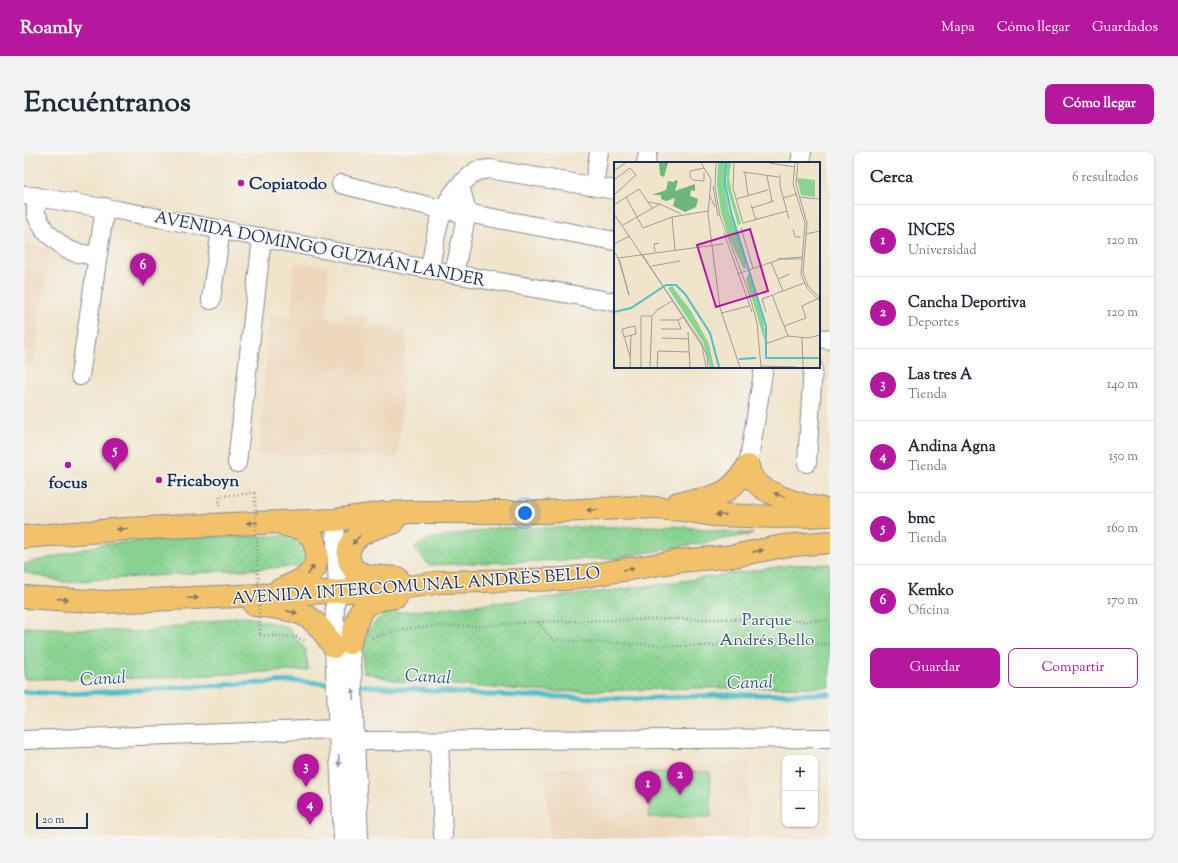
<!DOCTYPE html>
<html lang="es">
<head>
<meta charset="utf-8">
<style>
  :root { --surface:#fff; --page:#f2f2f3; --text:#1f2937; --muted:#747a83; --line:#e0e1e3; --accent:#b5179e }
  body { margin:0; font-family:"Sorts Mill Goudy",serif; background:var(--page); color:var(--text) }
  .controls { position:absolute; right:12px; bottom:12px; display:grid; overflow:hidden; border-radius:8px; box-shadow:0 1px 3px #0004 }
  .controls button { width:36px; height:36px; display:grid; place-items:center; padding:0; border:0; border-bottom:1px solid var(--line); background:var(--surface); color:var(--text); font:20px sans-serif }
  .scale { position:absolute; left:12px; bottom:10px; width:52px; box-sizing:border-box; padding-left:4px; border:2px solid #1b2f5e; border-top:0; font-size:11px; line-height:14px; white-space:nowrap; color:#1b2f5e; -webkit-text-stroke:3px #f6f6f2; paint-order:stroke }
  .you { position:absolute; left:501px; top:361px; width:14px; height:14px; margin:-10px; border:3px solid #fff; border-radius:50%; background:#1a73e8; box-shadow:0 0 0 6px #1a73e833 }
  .badge { display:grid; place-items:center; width:26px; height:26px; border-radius:50%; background:var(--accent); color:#fff; font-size:13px; font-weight:700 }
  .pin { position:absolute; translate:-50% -33px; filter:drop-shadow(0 1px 2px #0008) }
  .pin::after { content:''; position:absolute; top:21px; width:14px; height:12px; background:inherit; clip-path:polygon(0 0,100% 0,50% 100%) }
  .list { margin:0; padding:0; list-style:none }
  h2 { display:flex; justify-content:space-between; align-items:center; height:52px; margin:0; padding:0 16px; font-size:17px }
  h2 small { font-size:13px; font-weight:400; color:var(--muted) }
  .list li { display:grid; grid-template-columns:26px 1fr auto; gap:12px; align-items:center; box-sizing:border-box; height:72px; padding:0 16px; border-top:1px solid var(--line) }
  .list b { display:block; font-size:15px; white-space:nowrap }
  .list p { margin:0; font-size:13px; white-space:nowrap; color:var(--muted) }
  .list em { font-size:13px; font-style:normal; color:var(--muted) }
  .actions { display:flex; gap:8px; padding:12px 16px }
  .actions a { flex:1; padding:9px 0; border:1px solid var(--accent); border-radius:8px; text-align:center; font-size:14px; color:var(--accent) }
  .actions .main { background:var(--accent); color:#fff }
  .map { position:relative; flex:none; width:806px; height:687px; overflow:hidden; border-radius:8px }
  header { display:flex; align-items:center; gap:24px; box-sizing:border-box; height:56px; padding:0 20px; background:var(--accent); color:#fff }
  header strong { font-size:19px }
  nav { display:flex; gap:22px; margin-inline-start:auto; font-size:14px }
  .intro { display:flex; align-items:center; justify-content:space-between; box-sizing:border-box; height:96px; padding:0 24px }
  h1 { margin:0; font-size:28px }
  .button { padding:10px 18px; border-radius:8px; background:var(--accent); color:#fff; font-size:14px; font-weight:700 }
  main { display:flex; gap:24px; padding:0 24px }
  aside { flex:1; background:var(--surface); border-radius:8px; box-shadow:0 1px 3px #0004 }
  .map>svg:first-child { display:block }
  .built { fill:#edd7bb }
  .park { fill:url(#park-dots); stroke:#528278 }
  .pitch { fill:#89d491; stroke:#528278 }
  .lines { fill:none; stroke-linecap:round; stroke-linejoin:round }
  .stream { stroke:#52bfcb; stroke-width:5 }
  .minor-casing { stroke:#868a94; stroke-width:20 }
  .major-casing { stroke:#868a94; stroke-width:24 }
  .path { stroke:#868a94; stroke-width:2.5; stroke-dasharray:1 3; stroke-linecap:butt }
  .minor { stroke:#fff; stroke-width:18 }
  .major { stroke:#f2c26a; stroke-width:22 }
  .path-bridge { stroke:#868a94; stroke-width:2.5; stroke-dasharray:1 3; stroke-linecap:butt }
  .oneway { fill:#867864 }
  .oneway2 { fill:#8d97ae }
  .poi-dot { fill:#b5179e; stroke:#f6f6f2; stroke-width:1.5 }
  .labels { text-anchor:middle; stroke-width:3; stroke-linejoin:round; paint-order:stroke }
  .poi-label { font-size:17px; font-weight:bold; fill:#1b2f5e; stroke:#f6f6f2; text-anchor:start }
  .street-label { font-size:17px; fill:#1b2f5e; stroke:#f6f6f2 }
  .park-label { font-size:17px; fill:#36586b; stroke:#f6f6f2 }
  .water-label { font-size:18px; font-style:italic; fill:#2c5a7f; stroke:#f6f6f2 }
  .inset-river { fill:none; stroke:#52bfcb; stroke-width:2 }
  .inset-road { fill:none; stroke:#9b9c9f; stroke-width:1 }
  .view { fill:#b5179e; fill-opacity:0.15; stroke:#b5179e; stroke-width:2 }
  .inset-edge { fill:none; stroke:#1b2f5e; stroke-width:2 }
</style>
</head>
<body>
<header>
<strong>Roamly</strong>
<nav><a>Mapa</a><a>Cómo llegar</a><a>Guardados</a></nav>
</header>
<div class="intro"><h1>Encuéntranos</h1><a class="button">Cómo llegar</a></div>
<main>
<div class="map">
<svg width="806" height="687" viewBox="0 0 806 687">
  <defs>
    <pattern id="park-dots" width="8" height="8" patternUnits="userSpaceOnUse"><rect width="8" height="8" fill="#89d491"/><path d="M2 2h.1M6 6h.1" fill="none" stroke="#76b67f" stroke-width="1.8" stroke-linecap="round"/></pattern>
  </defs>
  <rect width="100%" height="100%" fill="#f6f6f2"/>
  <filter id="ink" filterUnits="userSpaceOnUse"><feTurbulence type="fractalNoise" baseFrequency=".025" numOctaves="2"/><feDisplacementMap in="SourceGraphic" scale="8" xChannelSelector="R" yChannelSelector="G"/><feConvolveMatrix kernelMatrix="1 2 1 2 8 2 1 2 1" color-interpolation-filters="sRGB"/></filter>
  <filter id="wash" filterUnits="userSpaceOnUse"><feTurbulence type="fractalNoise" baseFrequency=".012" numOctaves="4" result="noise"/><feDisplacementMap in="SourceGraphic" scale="16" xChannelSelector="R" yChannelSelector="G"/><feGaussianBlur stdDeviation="0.9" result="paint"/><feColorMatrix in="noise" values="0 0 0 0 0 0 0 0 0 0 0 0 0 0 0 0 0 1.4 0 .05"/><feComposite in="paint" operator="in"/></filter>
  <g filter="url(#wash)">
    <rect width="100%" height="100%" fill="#f0e4ca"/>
    <g class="built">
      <path d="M0,92L26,95L10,213L0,212Z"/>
      <path d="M270,111L304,114L303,167L321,169V161L343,164V174L383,178L374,306L235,303L246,162L268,166Z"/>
      <path d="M724,611L725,687H526L520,617Z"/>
    </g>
    <g class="park">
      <path d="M650,374L729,382L592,406L405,413L390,396L405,387L472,376Z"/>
      <path d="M264,384L284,398L277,414L39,430L0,420V412L80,392L164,385Z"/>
      <path d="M806,412V535L673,536L528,540L373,529L339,520V497L345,477L359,462L550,443L631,433L767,413Z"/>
      <path d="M219,464L264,475L282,499L284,518L127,526L0,527V475L117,480Z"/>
    </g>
    <path class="pitch" d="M625,620H686L687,665H625Z"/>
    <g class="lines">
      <g class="stream">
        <path d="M332,533L463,543L613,547L697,543L806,542"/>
        <path d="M0,540L44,542L269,529L309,532"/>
      </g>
    </g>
  </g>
  <g filter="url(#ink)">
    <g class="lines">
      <defs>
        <g id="minor">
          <path d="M622,11L624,0"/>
          <path d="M776,11L778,0"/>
          <path d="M317,32L420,58L443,61L430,122"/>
          <path d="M570,34L575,0"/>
          <path d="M591,38L465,17L452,19L436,33L443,61L591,89"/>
          <path d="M0,43L93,58L430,122L591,150"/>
          <path d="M12,44V62L21,79L42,97L53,101L73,104"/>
          <path d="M406,117C411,88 414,55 436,33"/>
          <path d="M187,148L197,77"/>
          <path d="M795,186L806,188"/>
          <path d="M56,224L81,55"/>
          <path d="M213,311L238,85"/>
          <path d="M783,311L789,215"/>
          <path d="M724,314L740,215"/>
          <path d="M311,368L314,440L311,452L310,495L319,687"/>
          <path d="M324,478L328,513L335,687"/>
          <path d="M0,588L314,577"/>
          <path d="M332,589L806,586"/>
          <path d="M415,589L419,683"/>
        </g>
        <g id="major">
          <path d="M724,314C725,318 726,325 730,328C743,344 779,353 799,357"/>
          <path d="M654,351C672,348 695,347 708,334C714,329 719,321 724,314"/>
          <path d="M369,371C351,375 320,383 325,408C326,412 329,416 331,419L345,424L373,426"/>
          <path d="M0,385L102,377L207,372L311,368L360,361L387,360H519L614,355L660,358L689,363L723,364L755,365L806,363"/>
          <path d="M255,438L280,427L291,416L293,401L289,386L279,377L261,373"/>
          <path d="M0,445L81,450L370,437L418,430L542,427L656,409L709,404L759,394L806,390"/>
          <path d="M231,453C248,455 275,457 288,468C297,475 304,486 310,495"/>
          <path d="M326,491C329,482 332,470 336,461C342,449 360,446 372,445"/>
        </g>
      </defs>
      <use href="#minor" class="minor-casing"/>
      <use href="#major" class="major-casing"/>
      <g class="path">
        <path d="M195,354L196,344L231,341"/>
        <path d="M514,470L529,488L655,494L806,492"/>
        <path d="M236,483L272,485L281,489"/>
        <path d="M348,486L380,477L415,474H458L510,470L646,467H707L783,469L806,468"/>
      </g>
      <use href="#minor" class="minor"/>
      <use href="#major" class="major"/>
      <path class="path-bridge" d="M231,341L236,483"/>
    </g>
    <defs><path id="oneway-solid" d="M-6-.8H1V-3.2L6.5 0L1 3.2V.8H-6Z"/></defs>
    <g class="oneway">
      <use href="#oneway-solid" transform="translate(755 343) rotate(-158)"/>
      <use href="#oneway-solid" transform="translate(568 358) rotate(177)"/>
      <use href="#oneway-solid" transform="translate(697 363) rotate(-177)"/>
      <use href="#oneway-solid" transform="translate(228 371) rotate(178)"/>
      <use href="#oneway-solid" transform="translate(98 377) rotate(175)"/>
      <use href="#oneway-solid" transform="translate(332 388) rotate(130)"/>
      <use href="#oneway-solid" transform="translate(734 399) rotate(-11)"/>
      <use href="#oneway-solid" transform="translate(605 417) rotate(-9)"/>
      <use href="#oneway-solid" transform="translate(287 418) rotate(-55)"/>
      <use href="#oneway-solid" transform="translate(169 446) rotate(-2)"/>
      <use href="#oneway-solid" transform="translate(39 447) rotate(4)"/>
      <use href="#oneway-solid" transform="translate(268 460) rotate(13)"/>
    </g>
    <g class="oneway2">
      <use href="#oneway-solid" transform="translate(329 542) rotate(-93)"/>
      <use href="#oneway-solid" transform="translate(315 609) rotate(88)"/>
    </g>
  </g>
  <g class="poi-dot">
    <circle cx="217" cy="31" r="4"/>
    <circle cx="44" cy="313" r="4"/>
    <circle cx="135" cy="328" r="4"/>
  </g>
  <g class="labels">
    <g class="poi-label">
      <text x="225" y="37">Copiatodo</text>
      <text x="143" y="334">Fricaboyn</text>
      <text x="44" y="336" text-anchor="middle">focus</text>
    </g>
    <g class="street-label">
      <text transform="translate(296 96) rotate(11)" y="6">AVENIDA DOMINGO GUZMÁN LANDER</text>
      <text transform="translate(392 433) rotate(-4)" y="6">AVENIDA INTERCOMUNAL ANDRÉS BELLO</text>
    </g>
    <g class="park-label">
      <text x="743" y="473">Parque<tspan x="743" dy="20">Andrés Bello</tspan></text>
    </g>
    <g class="water-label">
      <text transform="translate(404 524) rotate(4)" y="6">Canal</text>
      <text transform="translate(79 526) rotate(-3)" y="6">Canal</text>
      <text transform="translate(726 530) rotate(-1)" y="6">Canal</text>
    </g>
  </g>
  <g transform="translate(590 10)">
    <rect width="206" height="206" fill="#f0e4ca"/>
    <path d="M58,124L77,149L95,182L100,205H96L89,180L54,126Z" fill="#89d491"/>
    <path d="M45,1H54L50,15L46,13ZM61,18L64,19L61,29L81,22V29L77,28L76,34L84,37L82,45L71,50L59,44L61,36L52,39L47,37V33H38L52,28L54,19L60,20Z" fill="#6eb67b"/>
    <path d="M104,1H111V28L115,49L131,92L132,107L129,106L115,76L107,50L103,23ZM113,1H117L115,16L118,31L127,62L124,63L113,25ZM135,111L150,162L151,180L132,117Z" fill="#89d491"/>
    <path d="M183,16L201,18V35L187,33Z" fill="#89d491"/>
    <path class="inset-river" d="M112,1L111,22L117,50L152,164V196H206M0,150L17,146L52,123H62L71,132L96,171L105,205M125,197L142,196"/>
    <path class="inset-road" d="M87,1L97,17L94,52L106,146L126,205M102,1L101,25L106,54L134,128L143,161L147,205M120,1L119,26L129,61L173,49M155,1L181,5M181,1L179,22L191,61L187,113L193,126L206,139M184,1L182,22L193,61L189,111L194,124L206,136M90,6L76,9V15L79,18L90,19V10M0,9L11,1M129,10L165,15M131,11L134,33M166,13V24L175,57M153,14L158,40M0,18L16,6L22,13L0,33M99,24L104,54M96,34L101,45M12,35L29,66L58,55L94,49M186,35L206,37M169,36L183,32M122,37L154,28M34,40L46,42L67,52M0,43L25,27L38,46M137,43L142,58M138,46L160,39M0,52L87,180L93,194L94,205M58,55L61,88M9,63L46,42M127,66L139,106M179,67L181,75H187M110,71L138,150M192,72L206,69M0,82L16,74M0,89L6,100L15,133L5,98M41,90L40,82L45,81M28,92L88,184L92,205M4,96L109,82M163,97L188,95M157,100L169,129M38,104L66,99M123,112L167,97H188M164,117L176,112M158,133L174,174M152,150L148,137L190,121M107,151L135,144M46,158H64L69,155M170,164L192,156L188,144L205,136M47,167H67L64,158M74,170L76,205M10,175L22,172L21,164L8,167L10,175L11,177L16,195M48,176L75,177M188,176L189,205M151,182L174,174L194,176L206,173M147,204L183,205M16,205L17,173M27,205V154H38L43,148L58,139M36,205L38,155M43,205L44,189L76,190"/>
    <path class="view" d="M136,67L154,129L102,145L83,83Z"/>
    <rect width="206" height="206" class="inset-edge"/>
  </g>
</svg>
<div class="controls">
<button>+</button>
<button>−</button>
</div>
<div class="scale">20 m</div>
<div class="you"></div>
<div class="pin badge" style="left:624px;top:652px">1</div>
<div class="pin badge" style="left:656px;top:643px">2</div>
<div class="pin badge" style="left:282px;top:635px">3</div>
<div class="pin badge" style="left:286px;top:673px">4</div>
<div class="pin badge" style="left:91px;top:319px">5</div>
<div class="pin badge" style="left:119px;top:134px">6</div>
</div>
<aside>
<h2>Cerca<small>6 resultados</small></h2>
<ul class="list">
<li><span class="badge">1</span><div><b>INCES</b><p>Universidad</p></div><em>120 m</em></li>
<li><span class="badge">2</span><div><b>Cancha Deportiva</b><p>Deportes</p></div><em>120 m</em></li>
<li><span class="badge">3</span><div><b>Las tres A</b><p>Tienda</p></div><em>140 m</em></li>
<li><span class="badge">4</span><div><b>Andina Agna</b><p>Tienda</p></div><em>150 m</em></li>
<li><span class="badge">5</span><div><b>bmc</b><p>Tienda</p></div><em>160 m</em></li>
<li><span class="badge">6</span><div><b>Kemko</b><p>Oficina</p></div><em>170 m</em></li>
</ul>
<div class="actions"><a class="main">Guardar</a><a>Compartir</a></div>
</aside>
</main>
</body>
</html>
